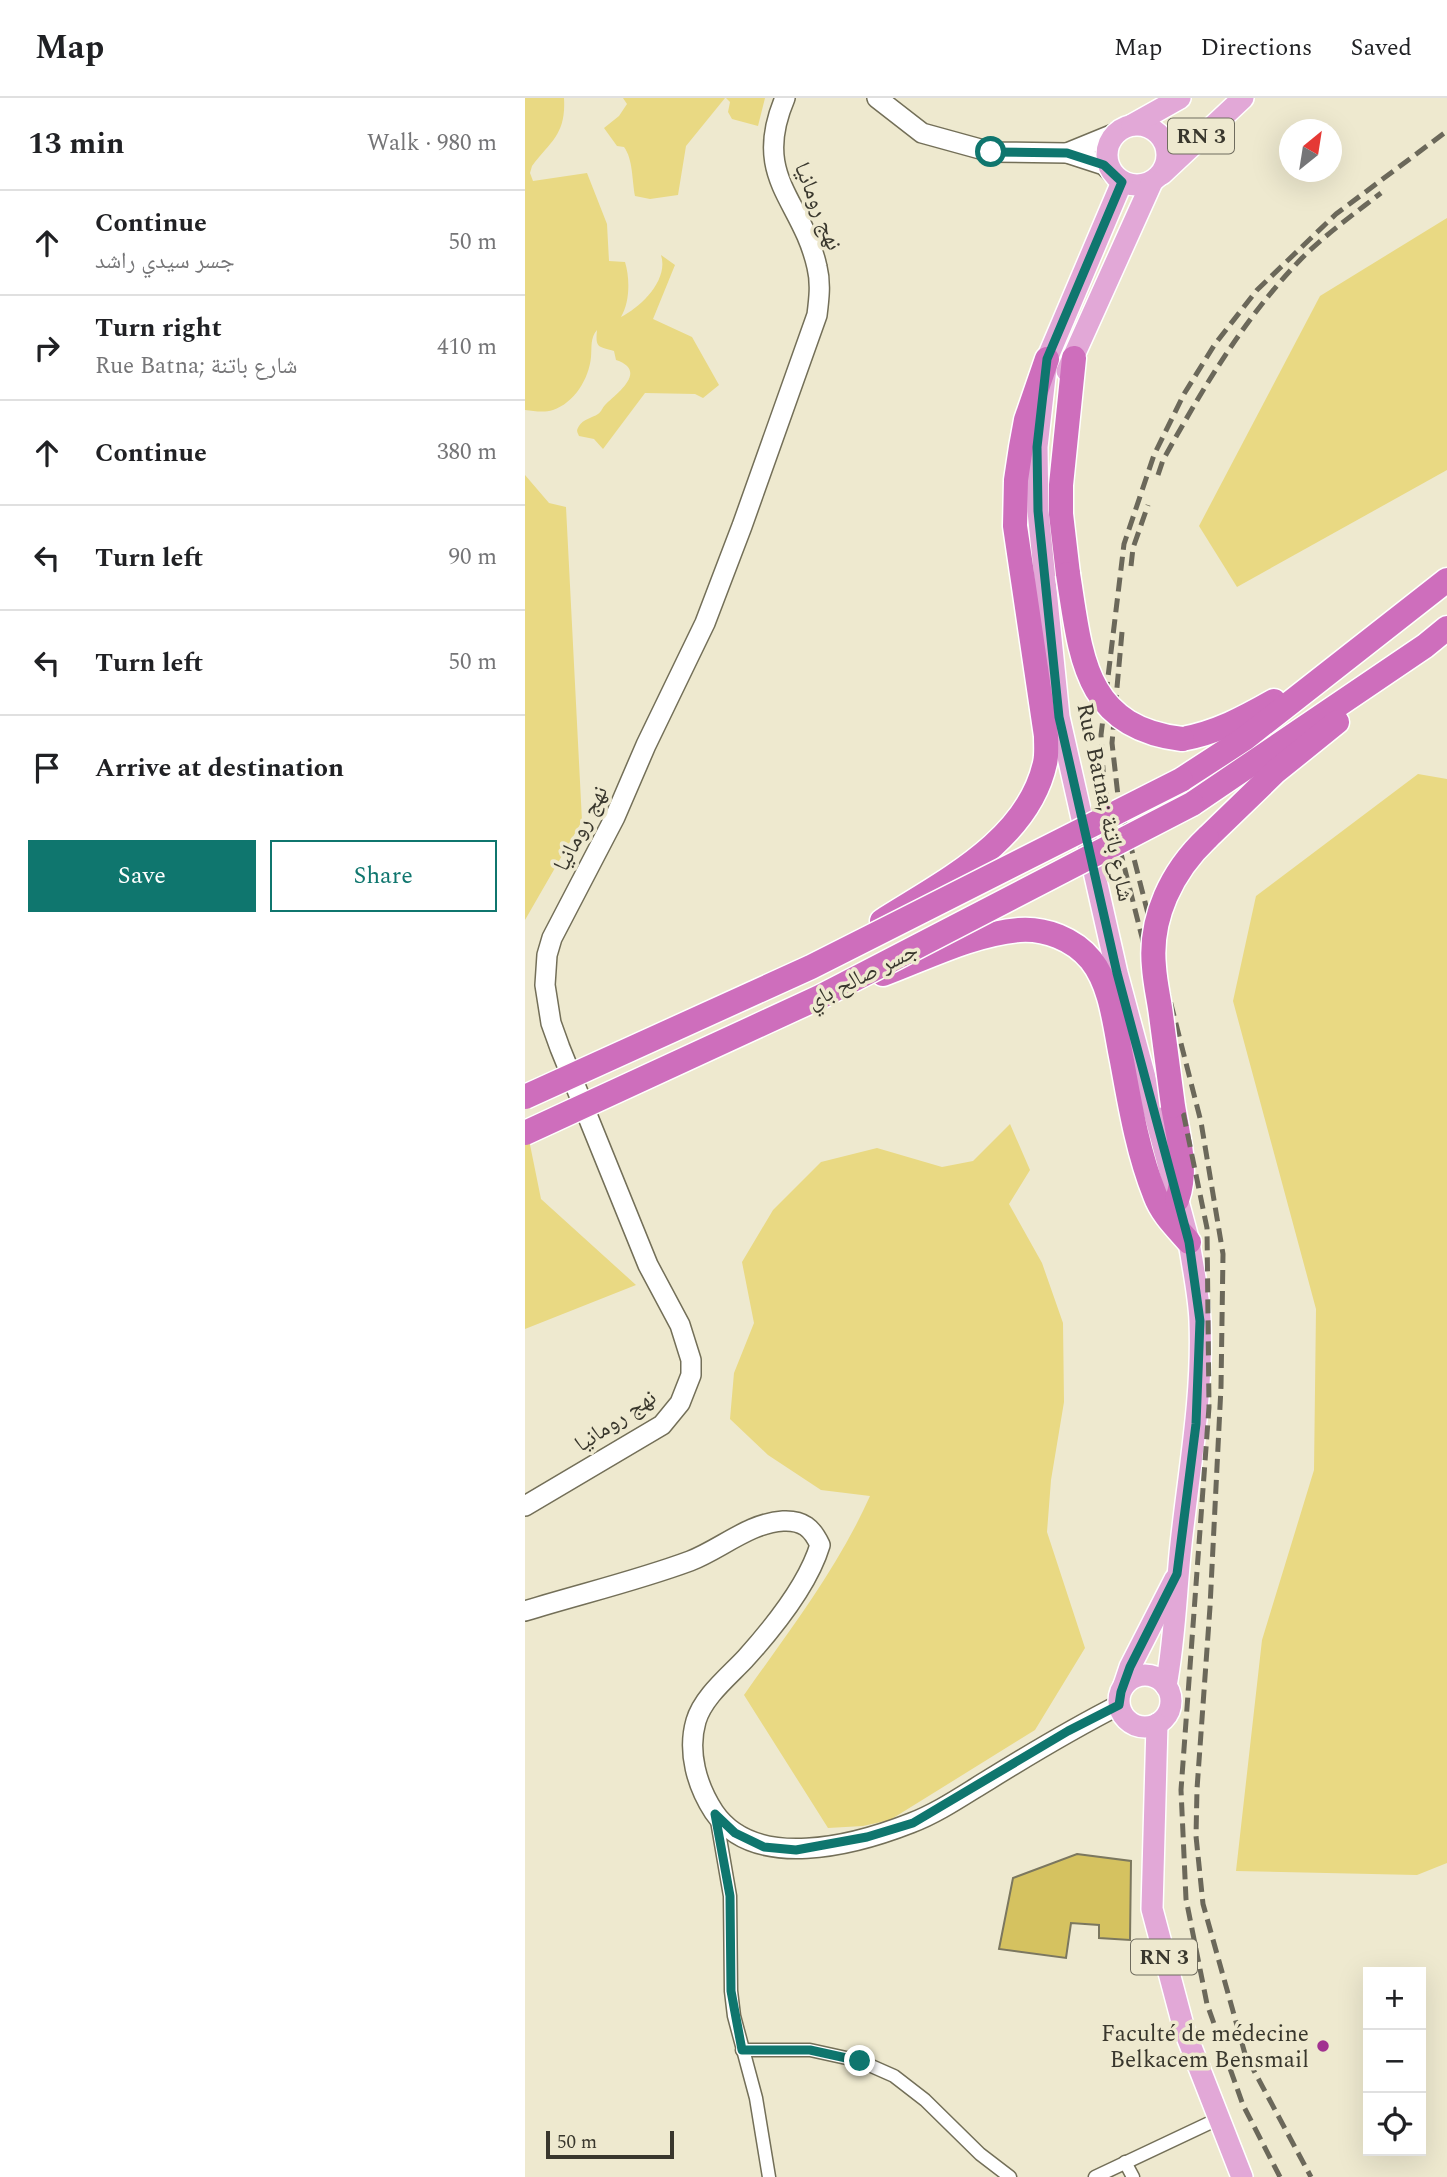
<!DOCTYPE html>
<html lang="en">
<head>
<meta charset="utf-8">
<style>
  :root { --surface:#fff; --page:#f2f2f2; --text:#202124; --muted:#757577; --line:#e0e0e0; --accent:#0f766e }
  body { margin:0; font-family:Spectral,"Noto Naskh Arabic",serif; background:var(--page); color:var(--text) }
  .controls { position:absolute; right:21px; bottom:21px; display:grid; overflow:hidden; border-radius:0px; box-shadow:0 7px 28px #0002 }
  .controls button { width:63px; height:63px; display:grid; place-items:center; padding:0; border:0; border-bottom:2px solid var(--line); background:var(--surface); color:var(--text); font:35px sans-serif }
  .compass { position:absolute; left:754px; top:21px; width:63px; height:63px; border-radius:50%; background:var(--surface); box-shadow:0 7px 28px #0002; rotate:30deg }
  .scale { position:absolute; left:21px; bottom:18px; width:128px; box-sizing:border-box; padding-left:7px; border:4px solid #39372d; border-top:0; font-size:19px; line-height:24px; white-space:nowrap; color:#39372d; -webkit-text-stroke:5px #eee9cf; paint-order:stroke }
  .stop { position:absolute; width:21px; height:21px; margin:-16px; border:5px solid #0f766e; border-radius:50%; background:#fff }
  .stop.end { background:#0f766e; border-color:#fff; box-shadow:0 2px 7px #0008 }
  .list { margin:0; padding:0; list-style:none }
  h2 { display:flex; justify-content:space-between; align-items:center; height:91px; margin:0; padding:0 28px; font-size:30px }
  h2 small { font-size:23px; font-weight:400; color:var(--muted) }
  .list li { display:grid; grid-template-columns:46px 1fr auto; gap:21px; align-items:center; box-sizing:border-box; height:105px; padding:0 28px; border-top:2px solid var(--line) }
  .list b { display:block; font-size:26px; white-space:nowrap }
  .list p { margin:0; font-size:23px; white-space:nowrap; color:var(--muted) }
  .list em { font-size:23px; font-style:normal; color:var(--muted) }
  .actions { display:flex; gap:14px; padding:21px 28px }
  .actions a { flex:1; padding:16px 0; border:2px solid var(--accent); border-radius:0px; text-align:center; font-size:24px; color:var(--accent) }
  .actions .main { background:var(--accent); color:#fff }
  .icon { flex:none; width:38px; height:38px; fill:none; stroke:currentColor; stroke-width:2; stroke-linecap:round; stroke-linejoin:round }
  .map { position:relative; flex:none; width:922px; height:2079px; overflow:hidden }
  header { display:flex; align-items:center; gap:42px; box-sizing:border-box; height:98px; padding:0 35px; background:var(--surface); border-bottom:2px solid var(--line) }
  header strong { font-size:33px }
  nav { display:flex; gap:38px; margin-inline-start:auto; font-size:24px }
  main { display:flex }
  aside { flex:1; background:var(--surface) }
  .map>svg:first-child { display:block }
  .green { fill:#e9d983 }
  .building { fill:#d5c260; stroke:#7b775f; stroke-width:2 }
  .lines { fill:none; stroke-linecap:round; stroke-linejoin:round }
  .street-casing { stroke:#736f58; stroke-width:15 }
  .secondary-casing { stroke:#736f58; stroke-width:22 }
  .primary-casing { stroke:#fff; stroke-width:24 }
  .highway-casing { stroke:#fff; stroke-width:27 }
  .street { stroke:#fff; stroke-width:12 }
  .secondary { stroke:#fff; stroke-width:19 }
  .primary { stroke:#e2a8d7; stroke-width:21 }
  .highway { stroke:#ce6ebc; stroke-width:24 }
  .rail { stroke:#6b685a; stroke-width:5; stroke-dasharray:14 7; stroke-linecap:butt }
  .highway-bridge-casing { stroke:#fff; stroke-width:27; stroke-linecap:butt }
  .highway-bridge { stroke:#ce6ebc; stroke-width:24 }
  .route { stroke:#0f766e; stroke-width:9 }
  .poi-dot { fill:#a13290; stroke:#eee9cf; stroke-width:2.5 }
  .labels { text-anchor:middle; stroke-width:7; stroke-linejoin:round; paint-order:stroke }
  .shield { fill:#eee9cf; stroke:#6f6c5e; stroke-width:2 }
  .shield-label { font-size:21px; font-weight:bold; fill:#39372d }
  .street-label { font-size:23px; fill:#39372d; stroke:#eee9cf }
  .poi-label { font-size:23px; fill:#39372d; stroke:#eee9cf; text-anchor:end }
</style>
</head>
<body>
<header>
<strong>Map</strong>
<nav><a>Map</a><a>Directions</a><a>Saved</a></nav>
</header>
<main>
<aside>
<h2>13 min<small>Walk · 980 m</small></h2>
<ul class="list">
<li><svg class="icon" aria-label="ahead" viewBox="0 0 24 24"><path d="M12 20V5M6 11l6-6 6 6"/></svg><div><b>Continue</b><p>جسر سيدي راشد</p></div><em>50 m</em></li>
<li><svg class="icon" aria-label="right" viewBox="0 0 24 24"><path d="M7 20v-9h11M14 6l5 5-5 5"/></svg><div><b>Turn right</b><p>Rue Batna; شارع باتنة</p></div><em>410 m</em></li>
<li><svg class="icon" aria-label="ahead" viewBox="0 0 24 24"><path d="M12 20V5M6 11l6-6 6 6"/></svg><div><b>Continue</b></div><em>380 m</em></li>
<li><svg class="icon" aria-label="left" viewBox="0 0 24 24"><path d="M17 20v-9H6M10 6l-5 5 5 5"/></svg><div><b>Turn left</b></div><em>90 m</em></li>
<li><svg class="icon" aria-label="left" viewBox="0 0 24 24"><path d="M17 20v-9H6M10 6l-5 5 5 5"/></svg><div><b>Turn left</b></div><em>50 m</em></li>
<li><svg class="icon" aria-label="arrive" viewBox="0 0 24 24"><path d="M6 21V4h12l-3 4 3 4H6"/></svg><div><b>Arrive at destination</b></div></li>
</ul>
<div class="actions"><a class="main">Save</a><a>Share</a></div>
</aside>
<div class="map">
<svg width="922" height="2079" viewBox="0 0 922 2079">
  <rect width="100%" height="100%" fill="#eee9cf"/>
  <g class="green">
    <path d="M0,0H39C41,36 27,42 7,68L5,75L8,83L62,75L82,126L84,163L100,164C105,180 105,204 96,219C116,209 144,182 136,157L150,167L128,221L167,239L194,287L178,300L170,296L120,295L78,351L69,341L54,338C52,333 51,333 54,328C58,321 67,320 73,316C77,313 77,310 80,307C91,296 124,273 91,262L89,253C74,248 70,251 72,232C65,240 67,249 66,259C64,281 49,305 28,312C19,315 9,313 0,312Z"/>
    <path d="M98,0H200L161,48L153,97L125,101L110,98C107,82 108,61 99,49L92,48L79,30L94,18L102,6Z"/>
    <path d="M201,0H240L233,28L207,21L203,14L205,4Z"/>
    <path d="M922,120V372L712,489L674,428L795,198Z"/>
    <path d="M0,377L24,405L41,409L57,723L0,822Z"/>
    <path d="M893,676L922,681V1765L892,1777L711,1773L737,1542L789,1372L791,1211L708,903L731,798Z"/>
    <path d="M0,1022L16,1101L111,1187L0,1231Z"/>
    <path d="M485,1026L505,1072L484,1106L517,1165L538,1225L539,1304L526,1382L522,1434L560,1550L510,1632L365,1722L338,1728L303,1730L219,1597C264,1533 313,1470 345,1398L296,1392L243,1357L205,1321L209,1275L229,1225L217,1164L248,1112L296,1064L352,1050L417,1069L448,1063Z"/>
  </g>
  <path class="building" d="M552,1756L606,1763L605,1842L574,1840V1827L546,1825L541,1860L474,1851L488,1780Z"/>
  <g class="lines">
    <defs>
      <g id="street">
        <path d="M191,1717L205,1798L206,1893L209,1918L231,2000L244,2079"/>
        <path d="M217,1952H285L335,1963L369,1978L400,2002L455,2056L485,2079"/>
        <path d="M600,2064L608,2079"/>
        <path d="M570,2079L695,2020"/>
      </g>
      <g id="secondary">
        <path d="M352,0L397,35L466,54L542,55L579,67L586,74"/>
        <path d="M542,55L591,35"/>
        <path d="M0,1408L137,1327L155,1305L166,1277V1262L155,1227L123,1167L35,950L26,925L20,887L22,857L27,840L90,719L121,647L180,525L217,428L292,217C294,201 296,185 292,169C277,101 226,80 260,0"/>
        <path d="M0,1513C55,1496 111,1483 165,1463C196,1451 224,1425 258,1423C278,1422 287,1430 295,1447C283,1487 248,1530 220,1561C203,1579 178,1599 171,1623C162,1654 172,1688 189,1714C230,1774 330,1747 386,1725C413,1715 440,1696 465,1681C507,1655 549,1630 594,1607"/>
      </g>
      <g id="primary">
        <circle cx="612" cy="57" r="30"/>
        <path d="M607,27L655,0"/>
        <path d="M637,76L718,0"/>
        <path d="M597,84L522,261L512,349L513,413L534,619L592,875L664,1144C668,1170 674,1197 675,1223C678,1298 664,1372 656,1446C651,1493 650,1541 641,1588"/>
        <path d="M542,273L627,84"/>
        <circle cx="620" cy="1603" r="26"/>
        <path d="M599,1587L605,1569L650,1481"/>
        <path d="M632,1626L627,1811L659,1931L717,2079"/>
      </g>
      <g id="highway">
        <path d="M543,476L536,416V387L549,260"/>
        <path d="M657,641C691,635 719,620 749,603"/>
        <path d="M656,682L719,641L922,482"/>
        <path d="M667,706L900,548L922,530"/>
        <path d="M682,740L750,674L812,624"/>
        <path d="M357,823C418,784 503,743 520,665C522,657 521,647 521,638L490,428L491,382L496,349L501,322L522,261"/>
        <path d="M358,876C401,860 448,836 494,832C520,830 549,841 566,862C587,888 590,930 597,963C605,1007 613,1055 630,1097C637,1116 651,1129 664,1144"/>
        <path d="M648,1008C653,1039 663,1071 652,1102"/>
      </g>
    </defs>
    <use href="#street" class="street-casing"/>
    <use href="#secondary" class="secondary-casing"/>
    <use href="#primary" class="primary-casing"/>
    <use href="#highway" class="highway-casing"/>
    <use href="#street" class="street"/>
    <use href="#secondary" class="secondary"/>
    <use href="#primary" class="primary"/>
    <use href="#highway" class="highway"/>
    <g class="rail">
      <path d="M633,377L638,362C678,290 719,220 777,160C801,136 829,116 856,95"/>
      <path d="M606,468L608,450L623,407"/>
      <path d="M597,534L587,645L593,698L676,1024L698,1156L696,1289L685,1509L672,1691L671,1738L678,1806L720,1956L786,2079"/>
      <path d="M755,2079L718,2007L682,1906L661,1801L656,1692L684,1309L682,1130L645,951L579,688L576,637L599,446L629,357L659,296L690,246L732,192L811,116L922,33"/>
    </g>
    <defs>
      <g id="highway-bridge">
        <path d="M543,476C556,557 558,629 657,641"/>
        <path d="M0,999L286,869L656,682"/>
        <path d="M648,1008C644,977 640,947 636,917C634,901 630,885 629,869C624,820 647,773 682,740"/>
        <path d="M0,1035L295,899L667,706"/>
      </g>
    </defs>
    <use href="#highway-bridge" class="highway-bridge-casing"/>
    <use href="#highway-bridge" class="highway-bridge"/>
  </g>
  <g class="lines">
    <path class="route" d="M335,1963L285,1952H217L206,1893L205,1798L190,1716L210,1735L239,1749L271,1752L342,1739L388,1725L543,1633L594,1607L596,1594L605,1569L652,1476L671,1326L675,1223L664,1144L592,875L534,619L513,413L512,349L522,261L597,84L579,67L542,55L466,54"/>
  </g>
  <circle class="poi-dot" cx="798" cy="1948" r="7"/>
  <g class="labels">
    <g class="shield">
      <rect x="643" y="20.5" width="66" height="35" rx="5"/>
      <rect x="606" y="1841.5" width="66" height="35" rx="5"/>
    </g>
    <g class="shield-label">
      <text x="676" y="45">RN 3</text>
      <text x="639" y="1866">RN 3</text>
    </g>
    <g class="street-label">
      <text transform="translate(294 108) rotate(68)" y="8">نهج رومانيا</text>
      <text transform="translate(581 704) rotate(78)" y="8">Rue Batna; شارع باتنة</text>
      <text transform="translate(55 730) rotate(-63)" y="8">نهج رومانيا</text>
      <text transform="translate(337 877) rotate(-27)" y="8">جسر صالح باي</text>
      <text transform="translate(90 1322) rotate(-34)" y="8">نهج رومانيا</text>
    </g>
    <g class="poi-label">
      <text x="784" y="1943">Faculté de médecine<tspan x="784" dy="26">Belkacem Bensmail</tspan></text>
    </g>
  </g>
</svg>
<div class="controls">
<button>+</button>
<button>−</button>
<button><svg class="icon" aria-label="locate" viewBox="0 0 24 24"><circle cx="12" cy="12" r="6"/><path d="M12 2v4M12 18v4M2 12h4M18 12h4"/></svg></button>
</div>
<svg class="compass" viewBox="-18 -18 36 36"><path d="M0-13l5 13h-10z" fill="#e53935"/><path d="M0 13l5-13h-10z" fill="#757577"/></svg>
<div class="scale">50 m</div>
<div class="stop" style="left:466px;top:54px"></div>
<div class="stop end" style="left:335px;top:1963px"></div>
</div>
</main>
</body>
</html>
